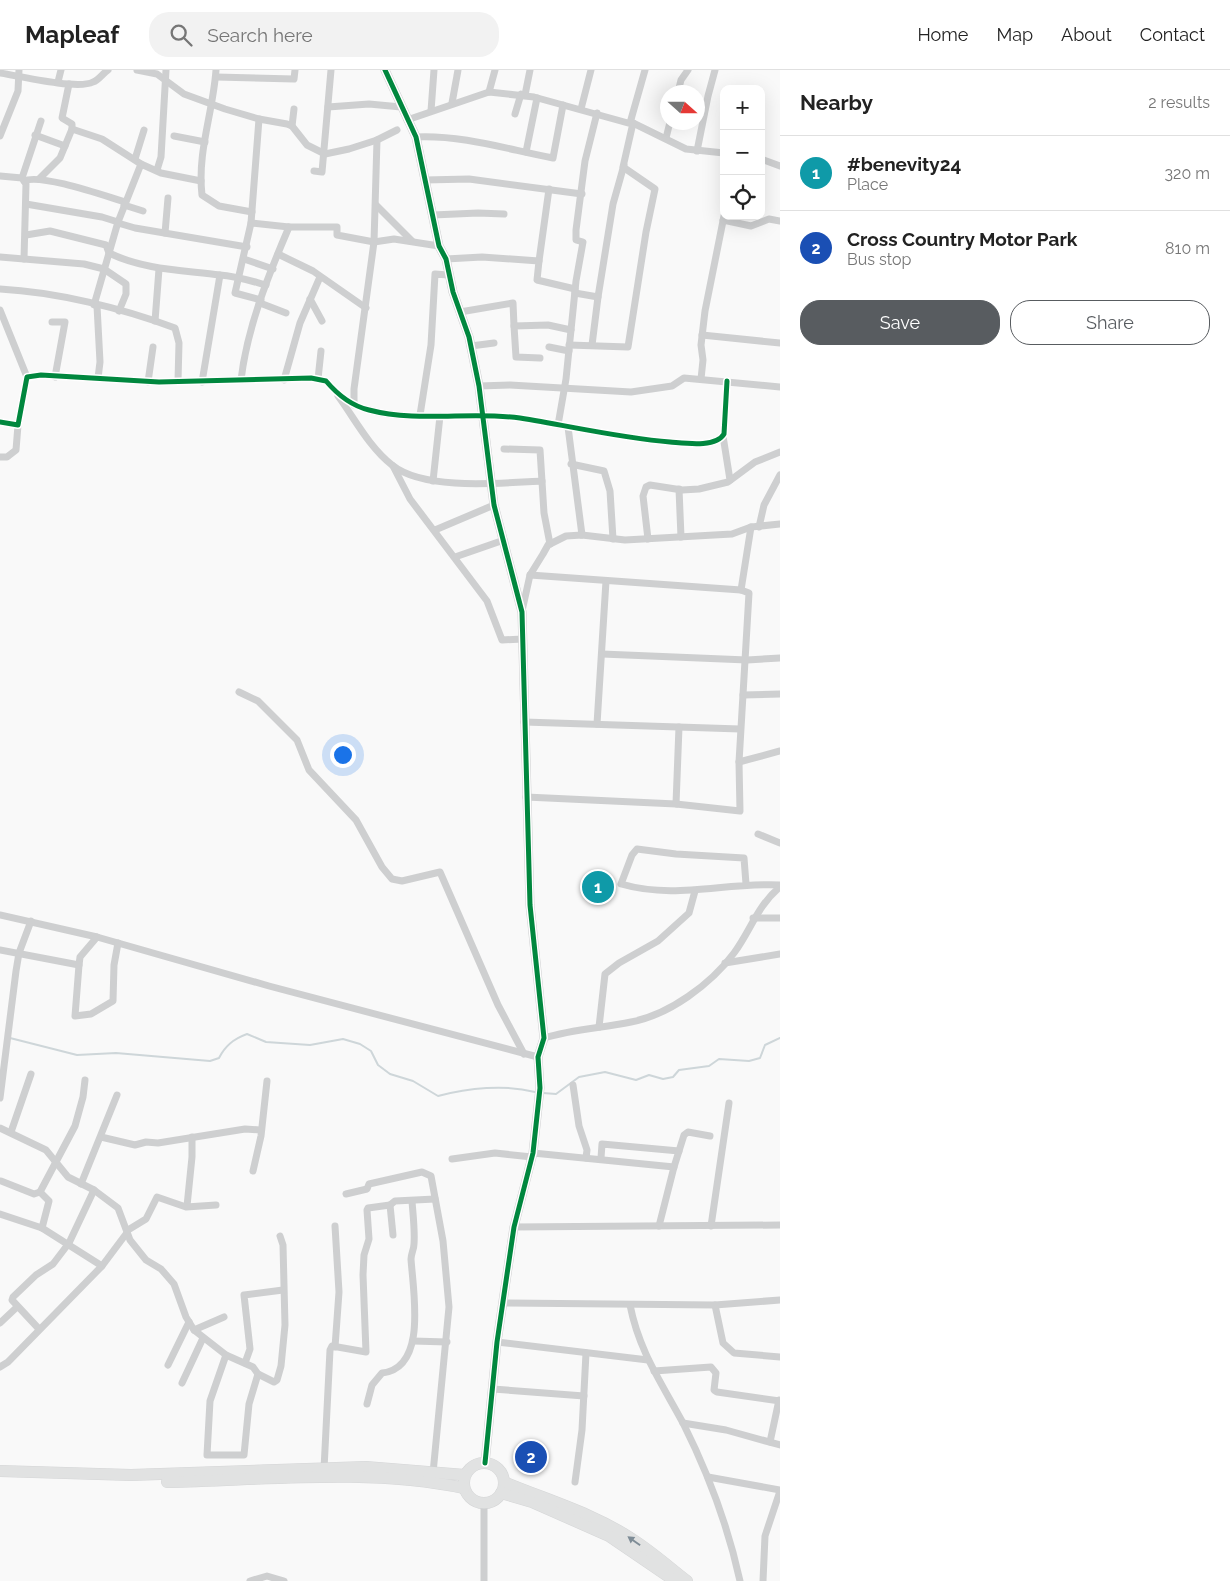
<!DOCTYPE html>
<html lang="en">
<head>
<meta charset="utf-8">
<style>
  :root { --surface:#fff; --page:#f2f2f2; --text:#222; --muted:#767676; --line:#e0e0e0; --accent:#585c60 }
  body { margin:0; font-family:Raleway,sans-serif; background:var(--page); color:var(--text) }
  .controls { position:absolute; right:15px; top:15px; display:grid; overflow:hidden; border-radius:10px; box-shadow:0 5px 20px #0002 }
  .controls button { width:45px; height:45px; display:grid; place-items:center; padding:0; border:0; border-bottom:1px solid var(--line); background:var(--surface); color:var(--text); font:25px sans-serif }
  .compass { position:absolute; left:660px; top:15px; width:45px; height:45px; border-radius:50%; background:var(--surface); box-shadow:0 5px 20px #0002; rotate:111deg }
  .you { position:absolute; left:342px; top:684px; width:18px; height:18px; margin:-12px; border:4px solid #fff; border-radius:50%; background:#1a73e8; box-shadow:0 0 0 8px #1a73e833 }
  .badge { display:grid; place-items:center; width:32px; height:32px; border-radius:50%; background:var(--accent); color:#fff; font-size:16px; font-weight:700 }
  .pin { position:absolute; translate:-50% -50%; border:2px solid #fff; box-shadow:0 1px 5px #0006 }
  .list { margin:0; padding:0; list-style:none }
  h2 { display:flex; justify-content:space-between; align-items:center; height:65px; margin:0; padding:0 20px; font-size:21px }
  h2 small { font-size:16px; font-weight:400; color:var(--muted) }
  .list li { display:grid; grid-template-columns:32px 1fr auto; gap:15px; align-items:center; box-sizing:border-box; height:75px; padding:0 20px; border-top:1px solid var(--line) }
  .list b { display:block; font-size:19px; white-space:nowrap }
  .list p { margin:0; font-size:16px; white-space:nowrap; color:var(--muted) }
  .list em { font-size:16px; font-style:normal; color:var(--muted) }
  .actions { display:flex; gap:10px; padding:15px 20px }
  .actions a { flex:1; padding:11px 0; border:1px solid var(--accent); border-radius:20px; text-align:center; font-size:18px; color:var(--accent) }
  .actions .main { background:var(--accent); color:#fff }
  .icon { flex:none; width:28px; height:28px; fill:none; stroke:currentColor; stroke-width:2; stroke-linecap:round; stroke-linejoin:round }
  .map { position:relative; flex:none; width:780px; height:1511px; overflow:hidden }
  header { display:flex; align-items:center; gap:30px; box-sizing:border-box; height:70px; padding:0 25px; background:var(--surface); border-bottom:1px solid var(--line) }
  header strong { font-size:24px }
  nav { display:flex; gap:28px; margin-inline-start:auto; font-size:18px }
  .search { width:350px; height:45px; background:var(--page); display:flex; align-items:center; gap:12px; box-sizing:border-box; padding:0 18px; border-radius:20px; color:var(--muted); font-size:19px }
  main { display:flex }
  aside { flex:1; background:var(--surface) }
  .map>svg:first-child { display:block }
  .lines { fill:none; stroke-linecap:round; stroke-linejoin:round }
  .stream { stroke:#ced6d9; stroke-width:2 }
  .primary-casing { stroke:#d5d6d7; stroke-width:12 }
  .minor { stroke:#cecfd0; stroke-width:7 }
  .tertiary { stroke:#cecfd0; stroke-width:9 }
  .primary { stroke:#e1e2e2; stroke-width:11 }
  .cycleway-casing { stroke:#fff; stroke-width:8 }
  .cycleway { stroke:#00873e; stroke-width:5 }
  .oneway { fill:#7e8c96 }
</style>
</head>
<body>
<header>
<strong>Mapleaf</strong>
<div class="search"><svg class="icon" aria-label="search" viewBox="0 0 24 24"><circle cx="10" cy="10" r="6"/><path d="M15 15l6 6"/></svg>Search here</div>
<nav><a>Home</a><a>Map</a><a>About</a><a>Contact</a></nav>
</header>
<main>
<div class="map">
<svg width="780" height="1511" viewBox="0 0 780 1511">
  <rect width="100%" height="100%" fill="#f9f9f9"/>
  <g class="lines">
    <g class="stream">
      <path d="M10,968L77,985L116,983L210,991L219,988C225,976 233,969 247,964L266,972L310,975L343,969L360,974L371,981L378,995L390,1004L413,1011L438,1026C468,1018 505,1014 535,1022"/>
      <path d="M543,1023L556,1024L579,1007L605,1002L636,1010L649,1005L663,1009L673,1007L679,1000L709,996L719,989L749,991L760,988L765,975L780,968"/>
    </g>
    <defs>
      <g id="primary">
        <circle cx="484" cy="1413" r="20"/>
        <path d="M0,1401L131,1405L366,1397L465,1405"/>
        <path d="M167,1412C266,1410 366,1398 464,1418"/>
        <path d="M504,1412C547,1430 593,1443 632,1469C651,1481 669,1497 687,1511"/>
        <path d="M501,1423L532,1432L609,1466L675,1511"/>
      </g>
    </defs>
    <use href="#primary" class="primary-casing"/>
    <g class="minor">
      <path d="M137,0L157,4L184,24L225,39L259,49L287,54L292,56L307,75L325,84L349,79L377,70L397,60"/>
      <path d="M216,0C213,43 197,82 202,125L219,136L252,142"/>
      <path d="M0,3C18,6 78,20 93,12C99,10 103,3 108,0"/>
      <path d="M216,7L294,9L295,0"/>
      <path d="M58,12L61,0"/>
      <path d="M489,22L495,0"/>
      <path d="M678,22L681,10L688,0"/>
      <path d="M525,25L530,0"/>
      <path d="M452,33L458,0"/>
      <path d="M328,37L369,34L401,37"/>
      <path d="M581,39L591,0"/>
      <path d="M431,41L434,0"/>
      <path d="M515,44L521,24"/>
      <path d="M259,49L251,153L235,223L261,230"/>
      <path d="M407,50L489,22L534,27L628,53H633L686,79L724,83"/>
      <path d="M630,53L645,0"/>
      <path d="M292,56L294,39"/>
      <path d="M72,59L102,69L141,94L161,103L201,111"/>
      <path d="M35,65L65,76"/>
      <path d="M0,66L18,21L19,0"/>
      <path d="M174,66L205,72"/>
      <path d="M416,67C463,65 506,79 553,88L563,35"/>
      <path d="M666,68L670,52"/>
      <path d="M697,81L708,26L715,0"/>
      <path d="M526,82L537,28"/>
      <path d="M135,89L144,60"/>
      <path d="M761,89L780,96"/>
      <path d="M157,100L161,87L166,0"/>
      <path d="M314,101L322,102L331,0"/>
      <path d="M0,106L22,108L26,114L24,189"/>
      <path d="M22,108L41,51"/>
      <path d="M39,109L60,88L72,59V54L62,48L69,14"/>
      <path d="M425,110L469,109L582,124"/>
      <path d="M24,111C40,103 105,126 125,132"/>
      <path d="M26,134L102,147L118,152"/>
      <path d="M124,135L143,141"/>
      <path d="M376,135L412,171"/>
      <path d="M433,145L478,143L504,144"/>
      <path d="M723,150L751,156L769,149L780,151"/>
      <path d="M118,153L135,158L247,177"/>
      <path d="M251,153L289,157H337V165L374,172L394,169L439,176"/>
      <path d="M165,163L168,128"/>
      <path d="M26,165L50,161L106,175L109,183C145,200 181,200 220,205C236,206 251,211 266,215"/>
      <path d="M278,184L313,201L366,238"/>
      <path d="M0,187L84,194L104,199L126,214V224L119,241"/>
      <path d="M244,189L273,199"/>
      <path d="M446,189L482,187L539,191L537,210L575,219"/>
      <path d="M539,191L549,119"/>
      <path d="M0,219C56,222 122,238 175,258L179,273L178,311"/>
      <path d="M575,223L598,227L613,134L624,95"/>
      <path d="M310,229L322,251"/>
      <path d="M260,233L286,243"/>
      <path d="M94,235L118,152L141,94"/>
      <path d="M97,236L100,292L98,308"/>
      <path d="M0,240L27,307"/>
      <path d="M460,242L513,233L514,256L548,255L571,260"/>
      <path d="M155,251L159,199"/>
      <path d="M52,252H65L55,307"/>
      <path d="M514,256L516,287L540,288"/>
      <path d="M702,265L780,273"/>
      <path d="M569,275L628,277L646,162L655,119L623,97L633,53"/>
      <path d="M592,275L598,227"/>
      <path d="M471,276L494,273"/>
      <path d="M549,277L569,281"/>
      <path d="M318,309L321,281"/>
      <path d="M701,309L703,290L701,275L705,241L724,146"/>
      <path d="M241,310C247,258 268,206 289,157"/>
      <path d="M284,310L300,253L320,207"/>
      <path d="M148,312L153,277"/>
      <path d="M202,312L220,205"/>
      <path d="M479,316L510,315L631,322L672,316L684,308L780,317"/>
      <path d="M338,326C355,349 369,377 392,395C424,421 502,413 542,411"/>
      <path d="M354,335V319L374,172L377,70"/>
      <path d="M420,345L431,275L435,204L448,205"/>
      <path d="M0,352L18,355L27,307L41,305L159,312L311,308L326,311C337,324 352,336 369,340C418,353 471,341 520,348C570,356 620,368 670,372C684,373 716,378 724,364L727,311"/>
      <path d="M558,355L566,309L576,211L583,172L576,170V160L585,91L597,43"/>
      <path d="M568,357L582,465"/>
      <path d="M723,366L730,410"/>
      <path d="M504,379L540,380L544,443L550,474"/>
      <path d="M0,387H7L16,380L18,355"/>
      <path d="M571,394L604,401L610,421L613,469"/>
      <path d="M393,396L410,429L487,531L502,570L523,569"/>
      <path d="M433,411L440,346"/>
      <path d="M679,419L681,467"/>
      <path d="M759,457L764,435L780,405"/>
      <path d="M435,460L494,435"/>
      <path d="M648,469L643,426L646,417L650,415L682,420L699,419L728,412L755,392L780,382"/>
      <path d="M455,487L504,470"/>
      <path d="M530,505L741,520"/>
      <path d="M522,541L530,505L543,484L548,475L566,466L582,465L625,470L732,464L751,457L780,454"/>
      <path d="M602,584L747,590L780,588"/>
      <path d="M239,622L258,631L297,670L309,700L356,750L382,797L392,809L402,811L440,802L498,935L524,984"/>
      <path d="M743,625L780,624"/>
      <path d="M524,652L740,659"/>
      <path d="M597,654L606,511"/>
      <path d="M739,692L780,681"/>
      <path d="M526,727L676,734L740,741L739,692L749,523L741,520L751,457"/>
      <path d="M676,734L679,657"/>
      <path d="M758,764L780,773"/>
      <path d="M746,814L744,788L676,784L637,779L632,785L621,814C677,830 724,812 780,815"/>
      <path d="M0,845L97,867"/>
      <path d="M753,848H780"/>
      <path d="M0,880L79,895L80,887L97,867L269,916L538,987"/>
      <path d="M725,893L780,884"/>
      <path d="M79,895L75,946L91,944L113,931L114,895L118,873"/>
      <path d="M599,957L605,904L619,893L658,871L689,843L695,821"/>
      <path d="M544,968C573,959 602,958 631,952C669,945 711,914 734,883C751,860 757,836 780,817"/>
      <path d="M573,1015L579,1056L587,1080L586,1088"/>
      <path d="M0,1028L16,901L19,883L31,851"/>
      <path d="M0,1058L46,1080L68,1107L94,1120L118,1138L130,1170L146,1190L161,1199L174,1214L186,1247L194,1260L226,1285L253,1297L258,1304L274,1312L277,1310L281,1296L285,1255L283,1175L280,1166"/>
      <path d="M11,1062L31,1004"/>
      <path d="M101,1067L135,1075L146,1072L158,1073L245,1059L260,1060"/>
      <path d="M533,1083L674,1097"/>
      <path d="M601,1088L602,1074L679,1081"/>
      <path d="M452,1089L495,1083L532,1087"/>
      <path d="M253,1101L261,1066L267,1011"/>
      <path d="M1,1111L34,1124L40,1122L49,1131L42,1158"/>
      <path d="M81,1114L117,1025"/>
      <path d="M40,1122L75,1056L83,1027L85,1010"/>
      <path d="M346,1124L367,1119L369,1114L422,1102L431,1106L443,1171L449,1237L433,1403"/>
      <path d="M390,1135L393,1165"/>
      <path d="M187,1136L192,1087V1067"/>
      <path d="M0,1144L42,1158L102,1196"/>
      <path d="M335,1156L339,1222L335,1277"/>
      <path d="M659,1156L674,1097L684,1065L688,1062L710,1066"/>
      <path d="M711,1156L729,1033"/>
      <path d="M514,1157L780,1155"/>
      <path d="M128,1160L146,1149L157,1127L186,1137L216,1135"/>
      <path d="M503,1233L715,1235L780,1230"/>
      <path d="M630,1235C639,1281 661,1312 683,1353C708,1403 728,1456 740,1511"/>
      <path d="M715,1235L723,1273L734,1283L780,1287"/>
      <path d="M0,1253L17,1237"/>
      <path d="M39,1259L12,1230L13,1227L36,1205L53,1194L69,1173L94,1120"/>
      <path d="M194,1260L224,1247"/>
      <path d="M413,1271L447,1272"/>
      <path d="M497,1272L648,1290"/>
      <path d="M226,1285L210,1331L207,1385H244L249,1334L258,1304"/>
      <path d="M245,1293L250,1279L244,1225L283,1220"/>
      <path d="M168,1295L189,1252"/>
      <path d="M0,1297L8,1292L102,1196L126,1164"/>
      <path d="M654,1301L711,1297L716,1303L714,1320L717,1322L780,1331"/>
      <path d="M182,1313L203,1268"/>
      <path d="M493,1319L584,1326"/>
      <path d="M367,1334L372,1315L382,1303C428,1298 413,1221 411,1189C411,1184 414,1179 414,1174C415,1160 413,1145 412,1131"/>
      <path d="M683,1353L726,1360L780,1375"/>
      <path d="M770,1372L779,1330"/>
      <path d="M324,1399L330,1280L332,1276L366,1282L363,1205L364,1185L369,1169L367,1140L368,1138L390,1135L395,1131L435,1129"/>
      <path d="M708,1407L780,1420"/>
      <path d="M575,1412L582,1360L586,1283"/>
      <path d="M250,1511L267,1506L284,1511"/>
      <path d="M484,1511V1434"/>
      <path d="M763,1511L765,1466L780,1421"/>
    </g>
    <path class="tertiary" d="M385,0L416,67L439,176L446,189L453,222L469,267L479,316L494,435L522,542L530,835L544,968L538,987L540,1018L533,1083L514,1157L497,1272L485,1393"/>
    <use href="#primary" class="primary"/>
    <defs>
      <g id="cycleway">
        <path d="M385,0L416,67L439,176L446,189L453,222L469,267L479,316L494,435L522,542L530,835L544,968L538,987L540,1018L533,1083L514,1157L497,1272L485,1393"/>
        <path d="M0,352L18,355L27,307L41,305L159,312L311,308L326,311C337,324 352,336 369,340C418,353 471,341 520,348C570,356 620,368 670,372C684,373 716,378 724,364L727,311"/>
      </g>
    </defs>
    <use href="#cycleway" class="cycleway-casing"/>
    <use href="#cycleway" class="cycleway"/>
  </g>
  <defs><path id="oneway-solid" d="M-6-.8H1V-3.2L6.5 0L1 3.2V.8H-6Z" transform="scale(1.25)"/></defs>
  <use class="oneway" href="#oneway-solid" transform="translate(634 1471) rotate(-145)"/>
</svg>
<div class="controls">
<button>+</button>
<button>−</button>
<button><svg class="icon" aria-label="locate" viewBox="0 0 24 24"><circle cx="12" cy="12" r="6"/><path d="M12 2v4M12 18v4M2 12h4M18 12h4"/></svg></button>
</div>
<svg class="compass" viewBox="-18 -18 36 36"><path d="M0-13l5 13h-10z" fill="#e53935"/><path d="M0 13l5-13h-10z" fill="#767676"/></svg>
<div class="you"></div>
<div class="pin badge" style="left:598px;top:817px;background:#0f9aa8">1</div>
<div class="pin badge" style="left:531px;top:1387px;background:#1a4fb4">2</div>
</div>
<aside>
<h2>Nearby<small>2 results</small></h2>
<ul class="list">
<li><span class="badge" style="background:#0f9aa8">1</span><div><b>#benevity24</b><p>Place</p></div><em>320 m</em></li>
<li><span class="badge" style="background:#1a4fb4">2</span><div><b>Cross Country Motor Park</b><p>Bus stop</p></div><em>810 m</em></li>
</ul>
<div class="actions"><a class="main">Save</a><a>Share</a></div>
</aside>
</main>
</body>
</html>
